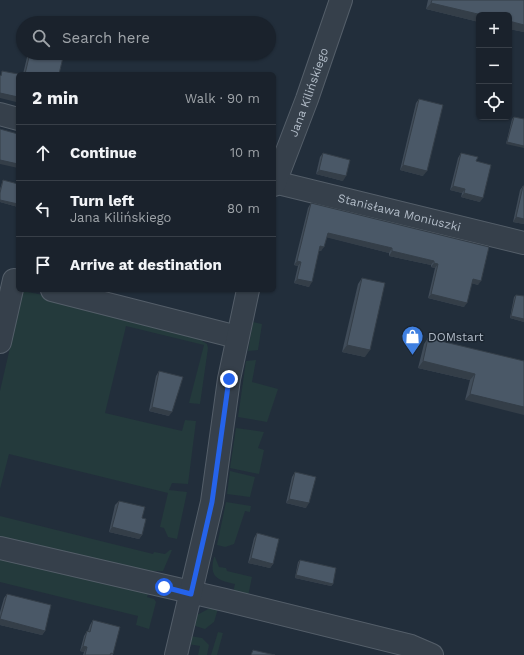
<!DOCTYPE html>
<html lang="en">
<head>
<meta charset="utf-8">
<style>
  :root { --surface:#1a222c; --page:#232a34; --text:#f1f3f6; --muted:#9fa4a9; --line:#383f48 }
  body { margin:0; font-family:"Work Sans",sans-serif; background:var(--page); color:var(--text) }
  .controls { position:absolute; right:12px; top:12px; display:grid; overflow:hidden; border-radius:6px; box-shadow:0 1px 3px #0004 }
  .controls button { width:36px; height:36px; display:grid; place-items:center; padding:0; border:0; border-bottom:1px solid var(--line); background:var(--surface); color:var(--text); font:20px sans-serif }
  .stop { position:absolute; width:12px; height:12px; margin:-9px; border:3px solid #2563eb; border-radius:50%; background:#fff }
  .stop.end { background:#2563eb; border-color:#fff; box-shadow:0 1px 4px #0008 }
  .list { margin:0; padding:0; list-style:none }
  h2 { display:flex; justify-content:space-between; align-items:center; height:52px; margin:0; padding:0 16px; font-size:17px }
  h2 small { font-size:13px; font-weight:400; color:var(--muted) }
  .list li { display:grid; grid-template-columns:26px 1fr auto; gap:12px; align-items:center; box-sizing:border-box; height:56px; padding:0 16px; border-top:1px solid var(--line) }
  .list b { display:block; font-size:15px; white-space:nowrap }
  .list p { margin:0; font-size:13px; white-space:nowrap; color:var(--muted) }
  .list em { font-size:13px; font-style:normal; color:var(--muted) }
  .icon { flex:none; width:22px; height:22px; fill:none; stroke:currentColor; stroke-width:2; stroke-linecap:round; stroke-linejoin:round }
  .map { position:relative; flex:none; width:524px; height:655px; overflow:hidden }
  .search { position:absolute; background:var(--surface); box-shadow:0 1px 3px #0004; left:16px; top:16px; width:260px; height:44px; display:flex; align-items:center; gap:10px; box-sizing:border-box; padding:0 14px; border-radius:22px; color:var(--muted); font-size:15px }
  .panel { position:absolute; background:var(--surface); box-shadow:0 1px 3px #0004; left:16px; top:72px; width:260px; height:220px; border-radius:6px }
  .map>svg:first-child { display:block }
  .green { fill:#243a3c }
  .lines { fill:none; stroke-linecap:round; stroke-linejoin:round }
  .minor-casing { stroke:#545e69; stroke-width:24 }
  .minor { stroke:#36404b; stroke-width:22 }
  .wall { fill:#404c59 }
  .shaded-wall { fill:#343e48 }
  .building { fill:#4a5867; stroke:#343e48 }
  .route { stroke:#2563eb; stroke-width:5 }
  .labels { text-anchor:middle; stroke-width:3; stroke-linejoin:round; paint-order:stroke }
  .street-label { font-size:12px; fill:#b1bbc7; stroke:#1b2530 }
  .poi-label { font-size:12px; fill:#b1bbc7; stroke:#1b2530; text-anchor:start }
</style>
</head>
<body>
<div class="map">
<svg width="524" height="655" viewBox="0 0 524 655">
  <rect width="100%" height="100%" fill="#222e3b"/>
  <g class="green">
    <path d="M23,291L63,299L202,336V341L207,344L208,348L200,404L189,403L204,345L126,326L105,413L182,431L185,420L196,421L188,484L172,483L169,490L187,492L177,539L168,537L164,528L160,527L168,493L9,454L0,489V391Z"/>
    <path d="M253,322L262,324L258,350L248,351Z"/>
    <path d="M256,360L252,382L278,389L267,422L238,417L246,361Z"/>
    <path d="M236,428L264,432L258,448L264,450L259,474L230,468Z"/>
    <path d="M230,471L255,477L250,497L227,494Z"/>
    <path d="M226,502L251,506L250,512L245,511L234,544L225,547L217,545Z"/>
    <path d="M0,516L153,554L154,552L165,554L170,550H172L163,571H154L152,576L0,538Z"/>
    <path d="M0,556L149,592L147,597L154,599L156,602L149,629L136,625L138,616L0,582Z"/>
    <path d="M214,557H215L219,567L226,568L227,571L252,577L247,601L232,596L235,584C217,580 209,577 214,557Z"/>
    <path d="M210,608L218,609L214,622L205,629L192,625L197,615Z"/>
    <path d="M218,632L223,633L217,655H211Z"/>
    <path d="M190,636L202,638L209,645L207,655H198L200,646L188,644Z"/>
  </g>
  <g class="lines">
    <defs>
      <g id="minor">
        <path d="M0,114L18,119"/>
        <path id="s1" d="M274,182L524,243"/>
        <path id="s2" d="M274,185L307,99L341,0"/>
        <path d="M52,290L237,337"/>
        <path d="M0,342L14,280"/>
        <path d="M0,548L225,600L411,646L432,655"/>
        <path d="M176,655L212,502L229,379L248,290"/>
      </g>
    </defs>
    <use href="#minor" class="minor-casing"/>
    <use href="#minor" class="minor"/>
  </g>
  <g class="wall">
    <path d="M428,0H524V32L509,29V15H479V22L426,9Z"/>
    <path d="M28,53H64L59,74H23Z"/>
    <path d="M419,99L423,176L400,170L416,103Z"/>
    <path d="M514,117L524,119L506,144L512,119Z"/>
    <path d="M323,153L343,181L316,174L320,157Z"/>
    <path d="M461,153L476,161L480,202L461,197L462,193L450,190L458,158Z"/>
    <path d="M3,180L18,184V207L0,202V189Z"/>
    <path d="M523,186L524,224L513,222L520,190Z"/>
    <path d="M311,203L489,247L478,285L472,283L464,307L428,298L435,268L431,267V265L389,256V253L327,237L321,251H319L309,287L294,283L298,266L294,265L308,208Z"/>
    <path d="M362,278L365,357L342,352L358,284Z"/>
    <path d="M516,295L524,322L510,318L514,297Z"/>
    <path d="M428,338L524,361L465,400L470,380L418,368L424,344Z"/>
    <path d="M159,371L169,416L149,411L156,376Z"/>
    <path d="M295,472L306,508L286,503L292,477Z"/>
    <path d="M119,501L142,535L139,539L109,532L115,505Z"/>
    <path d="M257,533L273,564L270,568L248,563L254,538Z"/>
    <path d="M300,560L333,584L331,586L295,578L298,562Z"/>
    <path d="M7,594L45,631L42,635L0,625V612L4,598Z"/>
    <path d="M93,620L113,654V655H83L84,652L80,651L84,636L87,631H88L90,625Z"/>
  </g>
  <g class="shaded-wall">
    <path d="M431,3L482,15H479V22L426,9Z"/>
    <path d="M509,21L524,25V32L509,29Z"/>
    <path d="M0,93L18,97V99L16,102L0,98Z"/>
    <path d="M507,142L524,146V148L506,144Z"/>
    <path d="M0,160L18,164V168L0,164Z"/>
    <path d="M403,165L427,171L423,176L400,170Z"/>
    <path d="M319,170L346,176L343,181L316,174Z"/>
    <path d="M453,186L465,189L462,193L450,190Z"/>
    <path d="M464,193L483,198L480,202L461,197Z"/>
    <path d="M0,200L18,204V207L0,202Z"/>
    <path d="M516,217L524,219V224L513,222Z"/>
    <path d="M328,233L392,248L389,253L325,237Z"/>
    <path d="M320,246L324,247L321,251L317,250Z"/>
    <path d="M392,251L434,261L431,265L389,256Z"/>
    <path d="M297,261L301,262L298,266L294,265Z"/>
    <path d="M434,263L438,264L435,268L431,267Z"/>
    <path d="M297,279L312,282L309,287L294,283Z"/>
    <path d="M473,279L481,281L478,285L470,283Z"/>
    <path d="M431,294L467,303L464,307L428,298Z"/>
    <path d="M511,316L524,319V322L510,318Z"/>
    <path d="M347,345L370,350L365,357L342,352Z"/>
    <path d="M423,361L475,374L470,380L418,368Z"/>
    <path d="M470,394L524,407V415L465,400Z"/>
    <path d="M152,407L172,412L169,416L149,411Z"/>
    <path d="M289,499L309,503L306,508L286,503Z"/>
    <path d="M112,527L142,535L139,539L109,532Z"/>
    <path d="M251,558L273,564L270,568L248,563Z"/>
    <path d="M296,575L333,584L331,586L295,578Z"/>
    <path d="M0,619L45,631L42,635L0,625Z"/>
    <path d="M83,646L87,647L84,652L80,651Z"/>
  </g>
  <g class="building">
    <path d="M432,0H524V25L509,21V15H482L431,3Z"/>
    <path d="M30,53H64L59,74H25Z"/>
    <path d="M2,71L18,74V97L0,93V75L1,76Z"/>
    <path d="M419,99L443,105L427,171L403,165Z"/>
    <path d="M514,117L524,119V146L507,142Z"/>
    <path d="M0,129L18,134V164L0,160Z"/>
    <path d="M323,153L350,160L346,176L319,170Z"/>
    <path d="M461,153L478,157L476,161L491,165L483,198L464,193L465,189L453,186Z"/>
    <path d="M3,180L18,184V204L0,200V193Z"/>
    <path d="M523,186H524V219L516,217Z"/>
    <path d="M311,203L489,247L481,281L473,279L467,303L431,294L438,264L434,263V261L392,251V248L328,233L324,247L320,246L312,282L297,279L301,262L297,261Z"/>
    <path d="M362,278L385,283L370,350L347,345Z"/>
    <path d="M516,295L524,296V319L511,316Z"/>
    <path d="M428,338L524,361V407L470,394L475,374L423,361Z"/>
    <path d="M159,371L183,377L172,412L152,407Z"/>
    <path d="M295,472L316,477L309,503L289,499Z"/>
    <path d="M119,501L145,507L142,518L146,519L142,535L112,527Z"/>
    <path d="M257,533L279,539L273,564L251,558Z"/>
    <path d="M300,560L336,568L333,584L296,575Z"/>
    <path d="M7,594L51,605L45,631L0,619Z"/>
    <path d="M93,620L120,627L113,654L111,653L110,655H85L87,647L83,646L87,631L90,632Z"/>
    <path d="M253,650L275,655H251Z"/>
  </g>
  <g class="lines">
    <path class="route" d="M164,587L191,594L212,502L229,379"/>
  </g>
  <defs>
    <symbol id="shop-pin" viewBox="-11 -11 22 30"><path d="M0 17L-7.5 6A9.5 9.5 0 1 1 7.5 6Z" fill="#3f7fe0" stroke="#1b2530"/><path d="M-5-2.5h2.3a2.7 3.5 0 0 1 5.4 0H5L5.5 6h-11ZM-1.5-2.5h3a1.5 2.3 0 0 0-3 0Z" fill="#fff"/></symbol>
  </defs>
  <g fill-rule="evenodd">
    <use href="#shop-pin" x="400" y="324" width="25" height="34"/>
  </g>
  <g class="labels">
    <g class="street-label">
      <text dy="4" stroke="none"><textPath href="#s2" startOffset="99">Jana Kilińskiego</textPath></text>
      <text dy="4" stroke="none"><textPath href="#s1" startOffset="129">Stanisława Moniuszki</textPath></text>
    </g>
    <g class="poi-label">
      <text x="428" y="341">DOMstart</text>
    </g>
  </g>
</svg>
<div class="controls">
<button>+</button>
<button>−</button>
<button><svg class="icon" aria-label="locate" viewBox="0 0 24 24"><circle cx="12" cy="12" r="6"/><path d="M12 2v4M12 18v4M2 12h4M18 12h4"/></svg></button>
</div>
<div class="stop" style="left:164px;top:587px"></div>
<div class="stop end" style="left:229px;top:379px"></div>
<div class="search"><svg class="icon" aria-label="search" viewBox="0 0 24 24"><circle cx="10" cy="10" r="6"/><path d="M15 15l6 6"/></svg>Search here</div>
<section class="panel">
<h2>2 min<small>Walk · 90 m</small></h2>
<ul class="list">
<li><svg class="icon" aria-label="ahead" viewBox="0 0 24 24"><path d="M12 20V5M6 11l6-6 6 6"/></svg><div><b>Continue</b></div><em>10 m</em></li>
<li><svg class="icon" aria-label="left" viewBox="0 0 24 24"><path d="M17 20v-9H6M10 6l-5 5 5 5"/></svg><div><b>Turn left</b><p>Jana Kilińskiego</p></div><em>80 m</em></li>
<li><svg class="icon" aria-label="arrive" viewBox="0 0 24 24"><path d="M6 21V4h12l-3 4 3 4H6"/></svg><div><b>Arrive at destination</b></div></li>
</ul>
</section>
</div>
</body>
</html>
